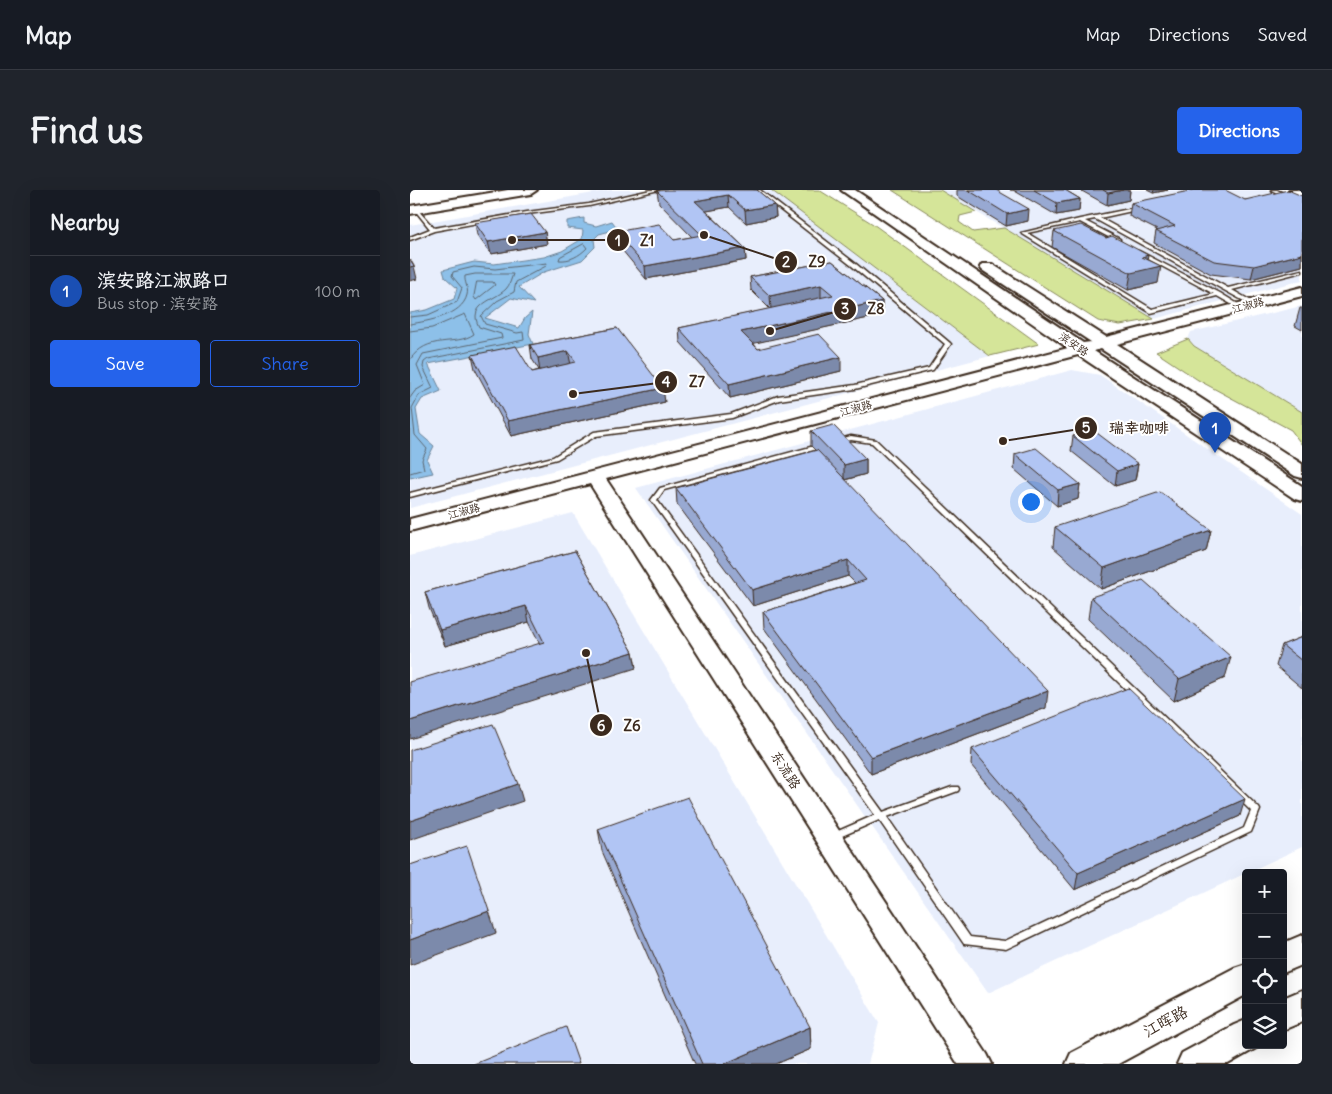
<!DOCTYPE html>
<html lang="en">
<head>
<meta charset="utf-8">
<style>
  :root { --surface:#171b24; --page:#20242c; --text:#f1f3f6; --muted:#9ea1a6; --line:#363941; --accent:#2563eb }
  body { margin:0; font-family:Delius,"LXGW WenKai TC",sans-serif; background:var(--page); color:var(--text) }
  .controls { position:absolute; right:15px; bottom:15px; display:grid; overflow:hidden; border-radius:5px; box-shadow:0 5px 20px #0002 }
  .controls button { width:45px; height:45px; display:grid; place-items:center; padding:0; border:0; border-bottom:1px solid var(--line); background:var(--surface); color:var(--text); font:25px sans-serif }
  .you { position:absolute; left:620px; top:311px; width:18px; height:18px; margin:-12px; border:4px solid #fff; border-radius:50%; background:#1a73e8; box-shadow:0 0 0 8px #1a73e833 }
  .badge { display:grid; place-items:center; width:32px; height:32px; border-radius:50%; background:var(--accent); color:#fff; font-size:16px; font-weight:700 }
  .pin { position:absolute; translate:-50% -41px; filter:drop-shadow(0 1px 2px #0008) }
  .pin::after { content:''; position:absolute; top:26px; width:18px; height:15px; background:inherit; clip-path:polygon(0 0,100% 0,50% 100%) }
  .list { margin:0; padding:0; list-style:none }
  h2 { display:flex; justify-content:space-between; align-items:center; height:65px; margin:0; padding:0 20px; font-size:21px }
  h2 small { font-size:16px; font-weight:400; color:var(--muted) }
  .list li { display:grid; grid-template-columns:32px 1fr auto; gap:15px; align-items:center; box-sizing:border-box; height:70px; padding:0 20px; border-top:1px solid var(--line) }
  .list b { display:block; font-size:19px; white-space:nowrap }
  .list p { margin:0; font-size:16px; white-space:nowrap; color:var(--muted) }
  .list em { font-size:16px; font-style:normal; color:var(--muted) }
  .actions { display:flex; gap:10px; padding:15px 20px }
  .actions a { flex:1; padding:11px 0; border:1px solid var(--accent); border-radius:5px; text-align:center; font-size:18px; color:var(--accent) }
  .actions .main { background:var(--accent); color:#fff }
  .icon { flex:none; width:28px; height:28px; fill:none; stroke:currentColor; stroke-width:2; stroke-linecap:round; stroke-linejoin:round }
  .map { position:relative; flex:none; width:892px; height:874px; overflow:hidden; border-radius:5px }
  header { display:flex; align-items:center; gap:30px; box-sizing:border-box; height:70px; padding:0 25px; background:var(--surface); border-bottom:1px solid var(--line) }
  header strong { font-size:24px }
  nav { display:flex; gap:28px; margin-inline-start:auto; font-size:18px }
  .intro { display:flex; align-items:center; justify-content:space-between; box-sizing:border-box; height:120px; padding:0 30px }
  h1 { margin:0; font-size:35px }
  .button { padding:12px 22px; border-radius:5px; background:var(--accent); color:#fff; font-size:18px; font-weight:700 }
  main { display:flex; gap:30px; padding:0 30px }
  aside { flex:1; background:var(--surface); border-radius:5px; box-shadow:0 5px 20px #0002 }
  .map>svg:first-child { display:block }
  .built { fill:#e8eefc }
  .green { fill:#d5e599; stroke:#88885c }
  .water { fill:#8dc0e9; stroke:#6c8498 }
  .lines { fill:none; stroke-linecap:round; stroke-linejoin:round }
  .shore { stroke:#5c666f; stroke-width:1 }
  .lane-casing { stroke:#3b2a1e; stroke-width:3 }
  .secondary-casing { stroke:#3b2a1e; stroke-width:4 }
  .primary-casing { stroke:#3b2a1e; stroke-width:4 }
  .lane { fill:#fff; fill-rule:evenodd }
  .secondary { fill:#fff; fill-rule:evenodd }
  .primary { fill:#fff; fill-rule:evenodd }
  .wall { fill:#98a9d2; stroke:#3b2a1e }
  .shaded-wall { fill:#7c8aab; stroke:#3b2a1e }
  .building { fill:#b1c5f4; stroke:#3b2a1e }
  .labels { text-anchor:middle; stroke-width:4; stroke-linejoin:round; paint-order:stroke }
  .far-street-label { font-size:11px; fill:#3b2a1e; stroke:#fff }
  .street-label { font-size:14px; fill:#3b2a1e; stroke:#fff }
  .near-street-label { font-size:16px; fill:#3b2a1e; stroke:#fff }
  .leader { fill:none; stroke:#3b2a1e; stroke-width:2 }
  .callout-dot { fill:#3b2a1e; stroke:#fff; stroke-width:2 }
  .mark-label { font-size:15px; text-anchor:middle; font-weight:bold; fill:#fff }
  .callout-label { font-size:15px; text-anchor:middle; font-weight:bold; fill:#3b2a1e; stroke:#fff; stroke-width:4; stroke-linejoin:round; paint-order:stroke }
</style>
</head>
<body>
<header>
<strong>Map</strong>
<nav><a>Map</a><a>Directions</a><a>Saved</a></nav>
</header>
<div class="intro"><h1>Find us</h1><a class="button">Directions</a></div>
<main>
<aside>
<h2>Nearby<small></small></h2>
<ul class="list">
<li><span class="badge" style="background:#1a4fb4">1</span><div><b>滨安路江淑路口</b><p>Bus stop · 滨安路</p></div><em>100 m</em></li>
</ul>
<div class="actions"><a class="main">Save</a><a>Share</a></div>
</aside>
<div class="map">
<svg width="892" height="874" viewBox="0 0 892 874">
  <rect width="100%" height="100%" fill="#fff"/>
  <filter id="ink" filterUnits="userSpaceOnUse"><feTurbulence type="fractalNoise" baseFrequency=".02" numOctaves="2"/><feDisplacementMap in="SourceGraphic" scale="10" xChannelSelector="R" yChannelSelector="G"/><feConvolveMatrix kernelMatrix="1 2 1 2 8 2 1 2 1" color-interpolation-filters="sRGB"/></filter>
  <g filter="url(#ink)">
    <g class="built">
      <path d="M201,0H361L580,166L0,318V35Z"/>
      <path d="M530,0H872L892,9V90L744,129Z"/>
      <path d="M892,116V222L784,156L778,149L781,142Z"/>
      <path d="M662,180L690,185L892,324V657L578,803L226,298Z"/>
      <path d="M163,323L469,833L458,874H0V366Z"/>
    </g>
    <g class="green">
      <path d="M361,0H409L463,34L629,154L580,166Z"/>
      <path d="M482,0H530L566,22L550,26L549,32L563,42L594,38L744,129L710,135L688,131Z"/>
      <path d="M778,149L784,156L892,222V255L881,240L788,190L746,162Z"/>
    </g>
    <path class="water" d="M174,28V33L186,36L202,31L208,39L189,44L184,49L185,57L172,70L134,82L109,97L124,113L101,108L75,128L109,138L115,128L122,122L119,144L123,154L18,174L31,201L12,209L6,219L10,244L24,256L17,270L23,283L0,288V123L17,120L44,109L47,98L35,87L33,80L64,72L84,74L134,67L152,61L172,49L173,40L157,38V31Z"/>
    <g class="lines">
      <g class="shore">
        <path d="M174,54L177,58C169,66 160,71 149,70L150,67Z"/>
        <path d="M67,92H83L85,95L66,110L64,107Z"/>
        <path d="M0,127L18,125L47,112L52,98L42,86L43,82L64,77L85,79L137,73L136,76L106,92L104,102L87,111L71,126L75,134L107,143L113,142L114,150L18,169L14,172L13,177L23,198L9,205L2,218L5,245L17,259L12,270L14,279L0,283"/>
        <path d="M0,134C18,131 52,126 57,105C59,98 54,92 55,86L65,84H103C101,89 100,95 96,99C84,111 57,114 69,137L91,144L92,148L13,164L7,175L15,195L5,201L0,208"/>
        <path d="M0,141L22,138L55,124L64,144C46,157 17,143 0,170"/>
      </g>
      <defs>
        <g id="lane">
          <path d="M241,0H249L179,16L117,24L24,41L0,50V47L20,39L4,19L6,18L24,38L117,22L179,14Z"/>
          <path d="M345,0H350L446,74L540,153L541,154L523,180L445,199L369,210L322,228L186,246L147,269L0,307V303L143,267L184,242L321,224L368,206L445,195L519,178L535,154L442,76Z"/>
          <path d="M861,0H867L892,11V14Z"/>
          <path d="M729,17L731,18V19L690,28L818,98L892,80V82L822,100L845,113V115L843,116L685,29L675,31L710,49V51H706L670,32L617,43L742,119L804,104L727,63V61H729L810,103L833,117L828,118L807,106L741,123L611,43L670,29Z"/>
          <path d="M441,246L466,250L849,618L850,620L841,642L596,759L554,754L469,630L425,649L422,650L419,649L417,647L419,645L465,625L241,310L250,298ZM441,250L462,253L841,621L834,638L595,751L560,747L477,627L548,601L549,599L548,597H542L473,622L247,310L254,300Z"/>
        </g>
        <g id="secondary">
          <path d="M98,0H127L121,4L0,24V16Z"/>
          <path d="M431,0H445L673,153L681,152L572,80L570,77L572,74H582L696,147L892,97V106L707,154L892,274V288L885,286L691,159L684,161L892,296V311L885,309L668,165L196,289L577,864L582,874H548L180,294L0,341V329L658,158Z"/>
          <path d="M879,0H892V7L881,3Z"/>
        </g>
        <g id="primary">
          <path d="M892,745V775L873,783V753Z"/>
          <path d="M836,774V805L708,874H656L661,863L824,778Z"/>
          <path d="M892,800V832L873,840V808Z"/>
          <path d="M836,830V855H849L848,857L818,874H767L772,863L824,835Z"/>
        </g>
      </defs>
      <use href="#lane" class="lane-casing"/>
      <use href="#secondary" class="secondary-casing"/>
      <use href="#primary" class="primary-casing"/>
      <use href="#lane" class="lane"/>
      <use href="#secondary" class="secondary"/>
      <use href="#primary" class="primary"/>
    </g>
    <g class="wall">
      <path d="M347,0L365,15L366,27L336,33L319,17L296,21L335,58L336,70L236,89L207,54L205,42L264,50L282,47L249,13L247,1Z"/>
      <path d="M547,0H586L618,31L596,36L547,6Z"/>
      <path d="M600,0H655L670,9L669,21L646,25L603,0Z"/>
      <path d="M670,0H720L719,10L697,15Z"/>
      <path d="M737,0H758L743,3Z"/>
      <path d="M892,6V76L841,89L801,84L744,53L746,41L747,40L719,26L721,13L835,10Z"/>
      <path d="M65,33L135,42L137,54L81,64L67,45Z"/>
      <path d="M644,41L696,48L738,65L737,69L748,93L718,100L642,57Z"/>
      <path d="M422,71L472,111V125L343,153L348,159L431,181L320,208L270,152L269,138L360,119L341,100L340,87Z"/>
      <path d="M890,118H892V140L885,136Z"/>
      <path d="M207,138L255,212L101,246L65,179L62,165L122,182L129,180L122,169L120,155Z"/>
      <path d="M401,241L456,269V284L435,290L636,518L461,584L354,438L353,422L445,393L438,386L343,416L267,314L266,298L406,261L401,256Z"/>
      <path d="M663,246L728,274L725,290L705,296L661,261Z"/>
      <path d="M605,264L670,294L668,309L647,316L604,279Z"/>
      <path d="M645,337L801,340L796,361L691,399L643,357Z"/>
      <path d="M165,361L223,462L226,478L130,454L119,432L35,456L19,418L15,402Z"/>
      <path d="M681,407L815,488L764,511L678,429Z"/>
      <path d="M892,447V498L866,476L872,455Z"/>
      <path d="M562,559L830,626L665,700L561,575Z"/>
      <path d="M188,639L400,837L401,859L366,874H285L192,661Z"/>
    </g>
    <g class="shaded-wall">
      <path d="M713,0H720L719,10L697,15L698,3Z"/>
      <path d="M744,0H758L743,3Z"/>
      <path d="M318,5L319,17L286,23L285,11Z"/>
      <path d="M670,9L669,21L646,25L647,13Z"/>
      <path d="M365,15L366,27L336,33L335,20Z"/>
      <path d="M619,19L618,31L596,36L597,24Z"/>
      <path d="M135,42L137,54L81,64L78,52Z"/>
      <path d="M335,58L336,70L236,89L235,76Z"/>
      <path d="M892,64V76L841,89L844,76Z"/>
      <path d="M738,65L736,79L751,76L748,93L718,100L721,83L732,67Z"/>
      <path d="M4,76L7,89L0,91V77Z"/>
      <path d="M411,95V109L361,119L360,106Z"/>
      <path d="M472,111V125L332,156L331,142Z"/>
      <path d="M158,161L161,175L130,182L128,168Z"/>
      <path d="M431,167V181L320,208L319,194Z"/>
      <path d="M253,198L255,212L101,246L98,231Z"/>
      <path d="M456,269V284L434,290V275Z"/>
      <path d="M728,274L725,290L705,296L707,281Z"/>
      <path d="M670,294L668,309L647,316L648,300Z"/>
      <path d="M801,340L796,361L691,399L694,378Z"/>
      <path d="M438,370V386L343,416L342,400Z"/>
      <path d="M116,416L119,432L35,456L30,440Z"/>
      <path d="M223,462L226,478L0,549V531Z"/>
      <path d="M821,467L815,488L764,511L769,489Z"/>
      <path d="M638,501L636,518L461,584V567Z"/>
      <path d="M108,594L113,611L0,650V631Z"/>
      <path d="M835,609L830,626L665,700L668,683Z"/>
      <path d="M79,721L86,743L0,775V750Z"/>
      <path d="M400,837L401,859L366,874H314Z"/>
    </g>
    <g class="building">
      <path d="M256,0H347L365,15L335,20L318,5L285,11L335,58L235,76L205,42L249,34L264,50L292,45L247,1Z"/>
      <path d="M558,0H586L619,19L597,24Z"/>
      <path d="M624,0H655L670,9L647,13Z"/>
      <path d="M693,0H713L698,3Z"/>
      <path d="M784,0H815L835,10L878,0L892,6V64L844,76L804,71L746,41L765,36L721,13Z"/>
      <path d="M121,24L135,42L78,52L65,33Z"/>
      <path d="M671,35L696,48L702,46L738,65L732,67L751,76L721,83L644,41Z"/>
      <path d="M0,69L4,76L0,77Z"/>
      <path d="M422,71L472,111L331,142L348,159L409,144L431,167L319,194L269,138L423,105L411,95L360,106L340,87Z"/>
      <path d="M207,138L253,198L98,231L62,165L106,156L122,182L166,172L158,161L128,168L120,155Z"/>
      <path d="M423,235L456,269L434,275L401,241Z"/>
      <path d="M683,240L728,274L707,281L663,246Z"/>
      <path d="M626,258L670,294L648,300L605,264Z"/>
      <path d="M407,260L638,501L461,567L353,422L456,390L438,370L342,400L266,298Z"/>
      <path d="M750,302L801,340L694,378L645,337Z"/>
      <path d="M165,361L223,462L0,531V492L134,452L116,416L30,440L15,402Z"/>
      <path d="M733,390L821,467L769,489L681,407Z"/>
      <path d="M892,447V471L872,455Z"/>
      <path d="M718,498L835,609L668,683L562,559Z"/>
      <path d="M83,534L108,594L0,631V560Z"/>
      <path d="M278,607L400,837L314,874H292L188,639Z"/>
      <path d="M57,656L79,721L0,750V675Z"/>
      <path d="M156,837L169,874H64Z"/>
    </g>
  </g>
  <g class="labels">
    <g class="far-street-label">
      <text transform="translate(838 115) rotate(-15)" y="4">江淑路</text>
      <text transform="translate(664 154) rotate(34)" y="4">滨安路</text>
      <text transform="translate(446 218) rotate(-15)" y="4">江淑路</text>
      <text transform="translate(54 321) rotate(-15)" y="4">江淑路</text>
    </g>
    <g class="street-label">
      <text transform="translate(376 580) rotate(57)" y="5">东流路</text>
    </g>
    <g class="near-street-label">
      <text transform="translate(755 831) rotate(-28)" y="6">江晖路</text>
    </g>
  </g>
  <path class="leader" d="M102 50L208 50M294 45L376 72M360 141L435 119M163 204L256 192M593 251L676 238M176 463L191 535"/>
  <g class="callout-dot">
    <circle cx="102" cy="50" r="5"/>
    <circle cx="294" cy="45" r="5"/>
    <circle cx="360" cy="141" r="5"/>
    <circle cx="163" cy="204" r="5"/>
    <circle cx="593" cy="251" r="5"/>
    <circle cx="176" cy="463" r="5"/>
    <circle cx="208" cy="50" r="12"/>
    <circle cx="376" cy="72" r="12"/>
    <circle cx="435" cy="119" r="12"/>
    <circle cx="256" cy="192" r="12"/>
    <circle cx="676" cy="238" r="12"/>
    <circle cx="191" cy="535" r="12"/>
  </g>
  <g class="mark-label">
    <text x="208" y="56">1</text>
    <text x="376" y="77">2</text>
    <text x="435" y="124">3</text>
    <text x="256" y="197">4</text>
    <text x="676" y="243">5</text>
    <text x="191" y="541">6</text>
  </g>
  <g class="callout-label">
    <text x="237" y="56">Z1</text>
    <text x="407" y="77">Z9</text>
    <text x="466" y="124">Z8</text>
    <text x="287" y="197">Z7</text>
    <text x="729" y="243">瑞幸咖啡</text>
    <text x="222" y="541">Z6</text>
  </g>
</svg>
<div class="controls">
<button>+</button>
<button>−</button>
<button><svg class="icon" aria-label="locate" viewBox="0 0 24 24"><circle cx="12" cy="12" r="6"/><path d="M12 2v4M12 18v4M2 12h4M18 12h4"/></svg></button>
<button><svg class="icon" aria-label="layers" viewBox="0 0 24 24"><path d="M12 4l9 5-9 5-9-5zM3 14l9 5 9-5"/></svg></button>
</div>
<div class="you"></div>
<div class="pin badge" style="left:805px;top:263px;background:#1a4fb4">1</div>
</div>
</main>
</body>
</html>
